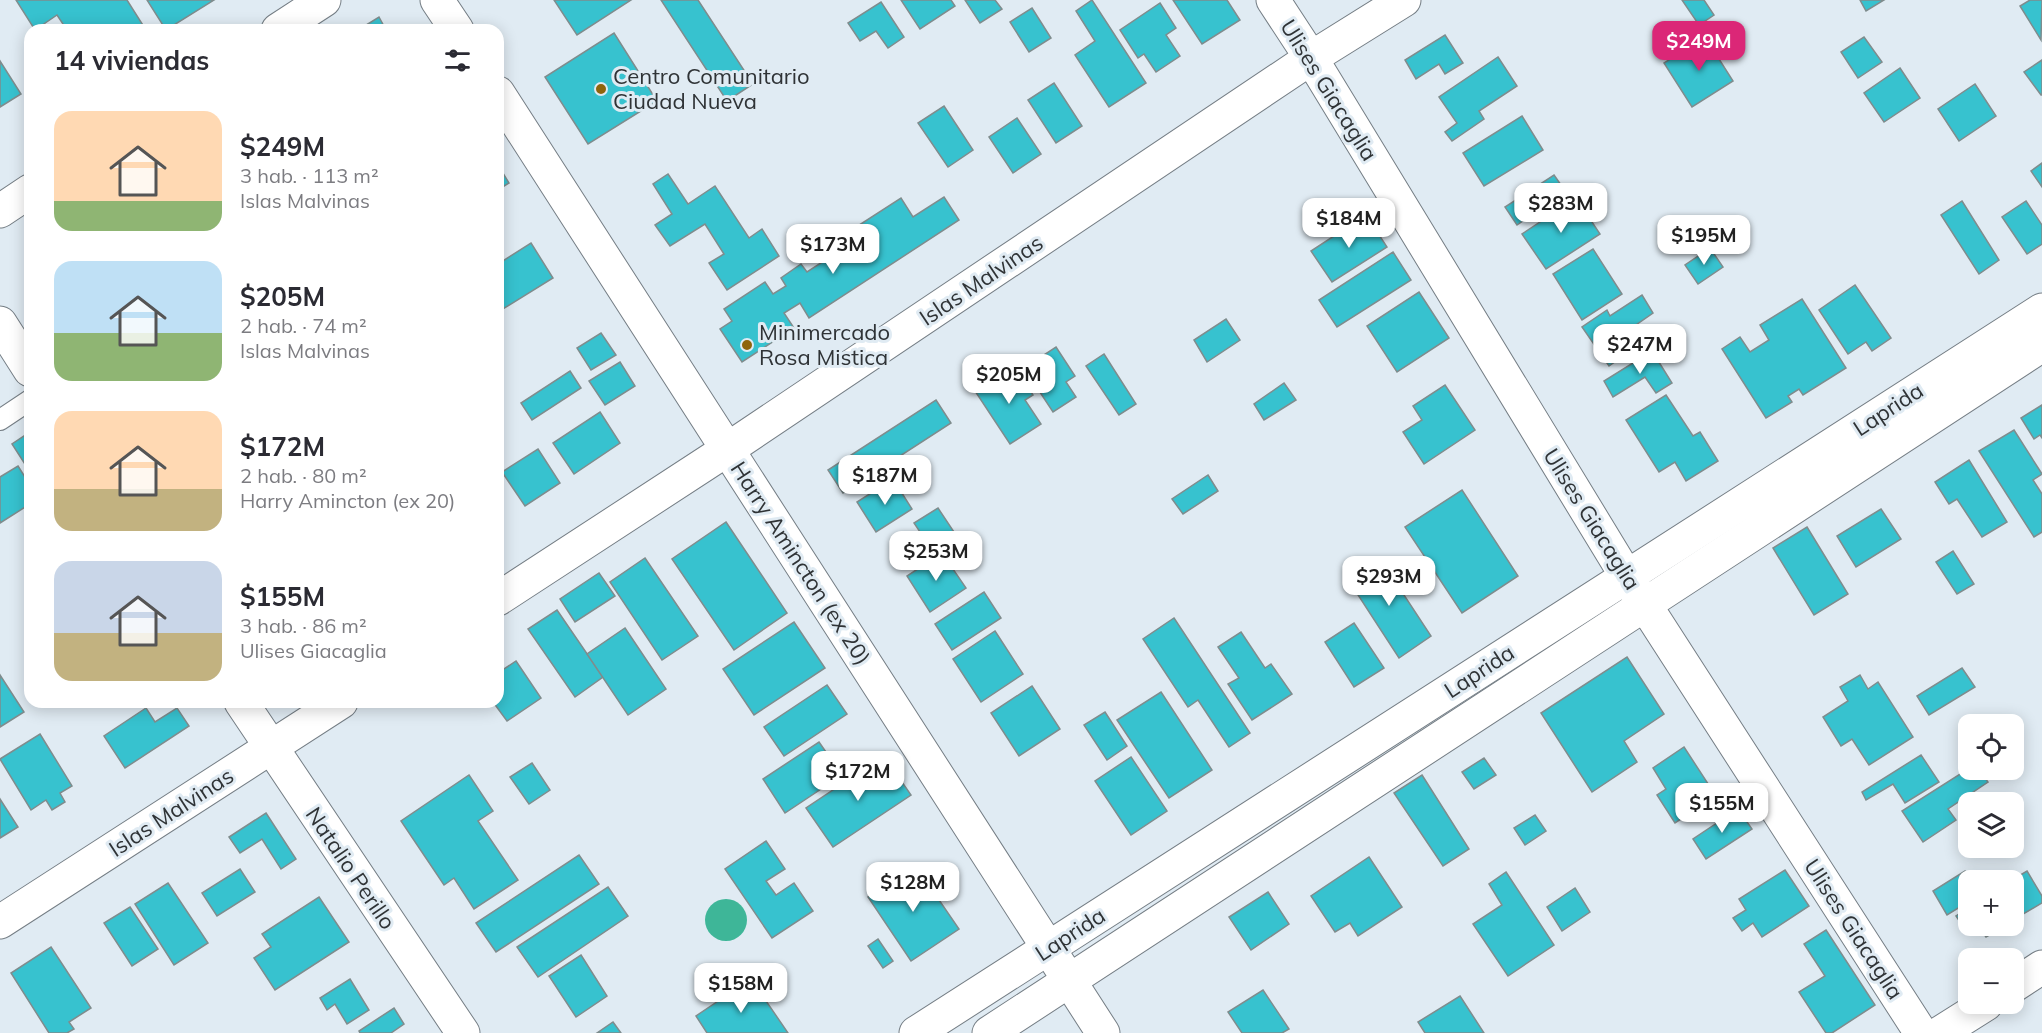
<!DOCTYPE html>
<html lang="es">
<meta charset="utf-8">
<style>
body{margin:0;font-family:Mulish,sans-serif;background:#f7f7f7;color:#2b2b33;height:100vh;display:flex;flex-direction:column;font-size:22px;white-space:nowrap}
*{box-sizing:border-box;margin:0}
p{font-size:20px;color:#7c7c81}
.icon{flex:none;width:33px;height:33px;fill:none;stroke:currentColor;stroke-width:2;stroke-linecap:round;stroke-linejoin:round}
.map{position:relative;flex:1;overflow:hidden}
.side{position:absolute;left:24px;top:24px;width:480px;height:684px;display:flex;flex-direction:column;background:#fff;border-radius:18px;box-shadow:0 3px 15px #0003}
.side>*{flex:none}
.fabs{position:absolute;left:1958px;top:714px;display:grid;gap:12px}
.fabs a{display:grid;place-items:center;width:66px;height:66px;border-radius:12px;background:#fff;box-shadow:0 3px 15px #0003;font-size:30px}
.price{position:absolute;translate:-50% -51px;padding:0 14px;border-radius:12px;background:#fff;color:#222;font-size:20px;line-height:39px;filter:drop-shadow(0 2px 3px #0008)}
.price::after{content:'';position:absolute;left:50%;top:36px;width:18px;height:14px;margin-left:-9px;background:inherit;clip-path:polygon(0 0,100% 0,50% 100%)}
.price.current{background:#db2777;color:#fff}
ul{padding:0;list-style:none}
li{display:flex;align-items:center;gap:18px;height:150px;padding:0 30px}
li span{display:grid;place-items:center;flex:none;width:168px;height:120px;border-radius:18px;color:#555}
li>.icon{margin-inline-start:auto}
span .icon{width:72px;height:72px;fill:#fffc;stroke-width:1}
li b{font-size:26px}
h2{display:flex;justify-content:space-between;align-items:center;height:72px;padding:0 30px;font-size:26px}
.map>svg:first-child{display:block}
</style>
<div class="map">
<svg width="2042" height="1033" viewBox="0 0 2042 1033">
<rect width="100%" height="100%" fill="#e0ebf3"/>
<!-- water -->
<circle fill="#3eb698" cx="726" cy="920" r="21"/>
<!-- building -->
<g fill="#37c2cf" stroke="#7f8c8d" stroke-width="1.5">
<polygon points="16,0 127,0 146,30 67,30 57,15 35,30"/>
<polygon points="147,0 214,0 166,30"/>
<polygon points="554,0 631,0 577,35"/>
<polygon points="661,0 698,0 753,84 727,101"/>
<polygon points="901,0 951,0 955,6 920,29"/>
<polygon points="965,0 995,0 1002,9 980,23"/>
<polygon points="1092,0 1146,83 1109,107 1075,55 1095,41 1076,11"/>
<polygon points="1173,0 1227,0 1240,20 1202,44"/>
<polygon points="1682,0 1704,0 1714,15 1699,25"/>
<polygon points="1860,0 1884,0 1866,11"/>
<polygon points="2030,0 2042,0 2041,40 2020,6"/>
<polygon points="881,2 904,37 888,48 876,31 860,41 848,23"/>
<polygon points="1160,3 1176,28 1166,35 1180,56 1156,72 1144,54 1138,58 1120,30"/>
<polygon points="1032,8 1051,38 1029,52 1010,22"/>
<polygon points="379,17 386,30 358,30"/>
<polygon points="614,33 657,101 588,144 545,77"/>
<polygon points="1445,35 1463,63 1445,74 1439,64 1416,79 1405,60"/>
<polygon points="1705,37 1733,81 1692,107 1664,63"/>
<polygon points="1864,37 1882,62 1858,78 1841,52"/>
<polygon points="1498,57 1517,86 1479,111 1484,119 1452,141 1445,132 1457,123 1439,97"/>
<polygon points="2042,60 2042,95 2041,95 2024,72"/>
<polygon points="0,61 21,94 0,107"/>
<polygon points="1900,68 1920,98 1884,122 1864,93"/>
<polygon points="1054,83 1082,126 1056,143 1028,100"/>
<polygon points="1975,84 1996,116 1959,141 1938,109"/>
<polygon points="944,106 973,150 948,167 918,123"/>
<polygon points="1522,116 1543,150 1484,186 1463,153"/>
<polygon points="1017,118 1041,154 1013,173 989,137"/>
<polygon points="2042,163 2042,187 2031,171"/>
<polygon points="498,165 509,183 498,190"/>
<polygon points="668,174 688,204 715,186 749,238 762,229 779,256 727,290 709,263 724,254 705,224 670,246 655,225 672,214 653,184"/>
<polygon points="1554,175 1566,192 1517,225 1505,207"/>
<polygon points="944,197 959,220 809,318 800,303 784,313 794,328 742,362 720,329 732,321 724,309 765,282 773,294 786,286 781,278 801,264 807,272 830,257 833,261 861,242 853,229 901,198 913,217"/>
<polygon points="1576,198 1600,234 1546,269 1522,234"/>
<polygon points="1962,201 1999,260 1979,274 1941,215"/>
<polygon points="2026,201 2042,225 2042,244 2027,254 2002,217"/>
<polygon points="1366,215 1387,247 1332,282 1311,251"/>
<polygon points="531,243 553,278 498,312 498,264"/>
<polygon points="1710,248 1723,267 1698,284 1685,265"/>
<polygon points="1593,249 1622,294 1582,320 1553,274"/>
<polygon points="1393,252 1411,280 1337,327 1319,300"/>
<polygon points="1855,285 1891,338 1872,351 1866,342 1848,354 1819,310"/>
<polygon points="1419,292 1449,338 1397,372 1367,326"/>
<polygon points="1642,295 1653,313 1623,334 1633,349 1609,366 1582,327 1607,310 1610,316"/>
<polygon points="1802,299 1846,368 1803,395 1799,389 1788,396 1792,402 1766,418 1722,349 1740,337 1750,352 1769,340 1760,325"/>
<polygon points="1226,319 1240,340 1207,362 1194,340"/>
<polygon points="601,333 616,355 591,370 577,348"/>
<polygon points="1056,347 1075,376 1066,382 1076,397 1053,412 1024,368"/>
<polygon points="1652,351 1672,383 1656,393 1645,377 1613,397 1604,381"/>
<polygon points="1104,354 1136,404 1119,415 1086,366"/>
<polygon points="620,362 635,386 605,405 589,381"/>
<polygon points="1014,366 1033,395 1025,400 1041,424 1010,444 975,391"/>
<polygon points="570,371 581,388 532,420 521,403"/>
<polygon points="1284,383 1296,400 1264,420 1254,404"/>
<polygon points="1445,385 1475,430 1424,464 1403,432 1422,420 1413,406"/>
<polygon points="1666,395 1693,436 1700,432 1718,461 1686,481 1675,462 1659,472 1626,420"/>
<polygon points="936,400 951,423 843,493 828,470"/>
<polygon points="2042,405 2042,438 2040,435 2034,439 2021,418"/>
<polygon points="600,412 620,443 574,474 553,443"/>
<polygon points="2014,430 2042,474 2033,480 2042,494 2042,532 2034,537 1979,451"/>
<polygon points="30,432 30,472 12,444"/>
<polygon points="538,449 560,483 525,506 502,472"/>
<polygon points="1969,460 2007,522 1982,537 1957,499 1949,504 1935,482"/>
<polygon points="18,466 30,485 30,504 0,523 0,477"/>
<polygon points="1208,475 1218,491 1183,514 1172,499"/>
<polygon points="893,479 912,509 876,532 857,502"/>
<polygon points="1462,490 1518,576 1462,613 1405,527"/>
<polygon points="938,508 956,535 932,550 914,523"/>
<polygon points="1881,509 1901,539 1856,567 1837,536"/>
<polygon points="726,522 787,613 734,650 672,559"/>
<polygon points="1807,527 1848,594 1814,615 1773,548"/>
<polygon points="1953,551 1974,584 1957,594 1936,562"/>
<polygon points="942,553 966,588 930,612 907,576"/>
<polygon points="1379,557 1431,636 1399,658 1347,578"/>
<polygon points="645,558 698,636 662,660 610,582"/>
<polygon points="599,573 615,596 575,622 560,599"/>
<polygon points="984,592 1001,618 952,650 935,624"/>
<polygon points="557,610 603,677 575,697 528,629"/>
<polygon points="1174,618 1250,733 1229,747 1198,700 1188,707 1143,639"/>
<polygon points="794,622 825,668 754,715 723,669"/>
<polygon points="1354,623 1384,668 1354,687 1325,642"/>
<polygon points="625,628 666,689 628,715 587,654"/>
<polygon points="995,631 1023,674 981,702 953,659"/>
<polygon points="1241,632 1265,668 1271,664 1292,694 1252,720 1228,684 1239,678 1218,647"/>
<polygon points="1627,657 1664,714 1624,741 1637,762 1592,792 1541,713"/>
<polygon points="516,661 541,698 507,721 493,702 498,702 498,673"/>
<polygon points="1962,668 1975,687 1929,715 1917,696"/>
<polygon points="0,675 24,712 0,727"/>
<polygon points="1860,675 1868,689 1878,682 1913,737 1869,765 1852,739 1841,746 1823,717 1848,701 1840,687"/>
<polygon points="827,685 847,714 784,756 764,727"/>
<polygon points="1032,686 1060,729 1019,756 991,713"/>
<polygon points="1161,692 1212,770 1169,798 1117,720"/>
<polygon points="146,708 155,722 177,708 189,726 125,768 104,736"/>
<polygon points="1105,712 1127,746 1107,760 1084,725"/>
<polygon points="40,734 72,786 60,793 65,802 52,810 46,800 31,810 0,759"/>
<polygon points="819,742 842,775 785,813 763,779"/>
<polygon points="1684,747 1716,796 1675,823 1657,795 1666,789 1653,768"/>
<polygon points="1921,755 1939,782 1905,803 1893,784 1866,800 1862,792"/>
<polygon points="884,756 911,795 833,847 806,808"/>
<polygon points="1131,757 1167,811 1131,835 1095,781"/>
<polygon points="1484,758 1496,775 1474,789 1462,772"/>
<polygon points="532,763 550,790 529,804 510,777"/>
<polygon points="1968,769 1979,770 1988,782 1948,809 1956,820 1923,842 1902,811"/>
<polygon points="469,775 493,811 478,821 518,880 474,909 454,878 444,885 401,821"/>
<polygon points="1422,775 1469,849 1443,866 1394,793"/>
<polygon points="0,799 18,827 0,838"/>
<polygon points="1738,809 1752,829 1706,859 1693,839"/>
<polygon points="266,813 296,859 281,869 262,839 240,853 229,837"/>
<polygon points="1535,815 1546,831 1525,845 1514,828"/>
<polygon points="766,841 785,869 766,881 776,895 794,883 813,911 772,938 725,869"/>
<polygon points="579,855 599,884 496,952 476,923"/>
<polygon points="1369,857 1402,907 1358,936 1350,923 1335,932 1311,896"/>
<polygon points="915,865 959,929 911,961 868,897"/>
<polygon points="240,869 255,892 217,916 202,893"/>
<polygon points="1785,870 1809,906 1762,937 1753,923 1742,931 1733,918 1746,910 1739,899"/>
<polygon points="1965,871 1972,880 1968,880 1968,902 1947,915 1933,891"/>
<polygon points="2027,871 2042,896 2042,903 2013,920 2012,880"/>
<polygon points="1506,872 1554,945 1508,976 1473,924 1502,905 1489,884"/>
<polygon points="168,883 208,943 174,965 135,904"/>
<polygon points="608,887 628,916 538,977 517,947"/>
<polygon points="1575,888 1590,912 1562,931 1547,907"/>
<polygon points="1268,892 1289,924 1251,950 1229,917"/>
<polygon points="319,897 349,942 275,990 254,958 271,947 262,934"/>
<polygon points="130,907 158,949 132,966 104,923"/>
<polygon points="1968,908 1968,926 2005,926 1986,937 1979,927 1968,934 1956,916"/>
<polygon points="1826,930 1875,1005 1832,1033 1826,1033 1799,992 1825,976 1804,944"/>
<polygon points="878,939 893,961 883,968 868,946"/>
<polygon points="51,947 91,1008 69,1022 74,1029 67,1033 49,1033 11,973"/>
<polygon points="581,955 607,996 576,1017 549,976"/>
<polygon points="350,979 369,1010 347,1024 335,1004 327,1010 320,998"/>
<polygon points="751,979 788,1033 707,1033 696,1016"/>
<polygon points="1263,990 1289,1029 1282,1033 1242,1033 1228,1012"/>
<polygon points="1460,996 1484,1033 1425,1033 1418,1022"/>
<polygon points="394,1008 404,1024 391,1033 360,1033 359,1031"/>
<polygon points="613,1022 621,1033 597,1033"/>
</g>
<g fill="none" stroke-linecap="round" stroke-linejoin="round">
<!-- lane casing -->
<g stroke="#757e85" stroke-width="22">
<polyline id="lane" points="0,420 30,400"/>
</g>
<!-- street casing -->
<g stroke="#757e85" stroke-width="35">
<g id="street">
<polyline points="437,0 457,30"/>
<polyline points="1273,0 1311,58 1627,577 1921,1033"/>
<polyline points="278,30 324,0"/>
<polyline points="498,93 1103,1033"/>
<polyline points="0,211 30,191"/>
<polyline points="0,323 30,370"/>
<polyline points="498,599 728,449 1311,58 1404,0"/>
<polyline points="241,702 463,1033"/>
<polyline points="0,922 341,702"/>
<polyline points="2013,986 2042,967"/>
<polyline points="1940,1033 1986,1004"/>
</g>
</g>
<!-- secondary casing -->
<g stroke="#757e85" stroke-width="35">
<g id="secondary">
<polyline points="916,1033 2042,310"/>
<polyline points="989,1033 2042,345"/>
</g>
</g>
<!-- lane -->
<use href="#lane" stroke="#fff" stroke-width="20"/>
<!-- street -->
<use href="#street" stroke="#fff" stroke-width="33"/>
<!-- secondary -->
<use href="#secondary" stroke="#fff" stroke-width="33"/>
</g>
<!-- markers -->
<g fill="#8f650c" stroke="#e0ebf3" stroke-width="2">
<circle cx="601" cy="89" r="6"/>
<circle cx="747" cy="345" r="6"/>
</g>
<g text-anchor="middle" stroke-width="6" stroke-linejoin="round" paint-order="stroke">
<!-- poi labels -->
<g font-size="22" fill="#2f3336" stroke="#e0ebf3" text-anchor="start">
<text x="613" y="84">Centro Comunitario<tspan x="613" dy="25">Ciudad Nueva</tspan></text>
<text x="759" y="340">Minimercado<tspan x="759" dy="25">Rosa Mistica</tspan></text>
</g>
<!-- street labels -->
<g font-size="22" fill="#2f3336" stroke="#e0ebf3">
<text transform="translate(1329 90) rotate(58)" y="8">Ulises Giacaglia</text>
<text transform="translate(981 280) rotate(-34)" y="8">Islas Malvinas</text>
<text transform="translate(1888 409) rotate(-33)" y="8">Laprida</text>
<text transform="translate(1592 519) rotate(58)" y="8">Ulises Giacaglia</text>
<text transform="translate(801 563) rotate(57)" y="8">Harry Amincton (ex 20)</text>
<text transform="translate(1479 671) rotate(-33)" y="8">Laprida</text>
<text transform="translate(171 812) rotate(-33)" y="8">Islas Malvinas</text>
<text transform="translate(351 868) rotate(56)" y="8">Natalio Perillo</text>
<text transform="translate(1854 929) rotate(57)" y="8">Ulises Giacaglia</text>
<text transform="translate(1070 934) rotate(-33)" y="8">Laprida</text>
</g>
</g>
</svg>
<div class="fabs">
<a><svg class="icon" aria-label="locate" viewBox="0 0 24 24"><circle cx="12" cy="12" r="6"/><path d="M12 2v4M12 18v4M2 12h4M18 12h4"/></svg></a>
<a><svg class="icon" aria-label="layers" viewBox="0 0 24 24"><path d="M12 4l9 5-9 5-9-5zM3 14l9 5 9-5"/></svg></a>
<a>+</a>
<a>−</a>
</div>
<b class="price current" style="left:1699px;top:72px">$249M</b>
<b class="price" style="left:1561px;top:234px">$283M</b>
<b class="price" style="left:1349px;top:249px">$184M</b>
<b class="price" style="left:1704px;top:266px">$195M</b>
<b class="price" style="left:833px;top:275px">$173M</b>
<b class="price" style="left:1640px;top:375px">$247M</b>
<b class="price" style="left:1009px;top:405px">$205M</b>
<b class="price" style="left:885px;top:506px">$187M</b>
<b class="price" style="left:936px;top:582px">$253M</b>
<b class="price" style="left:1389px;top:607px">$293M</b>
<b class="price" style="left:858px;top:802px">$172M</b>
<b class="price" style="left:1722px;top:834px">$155M</b>
<b class="price" style="left:913px;top:913px">$128M</b>
<b class="price" style="left:741px;top:1014px">$158M</b>
<section class="side">
<h2>14 viviendas<svg class="icon" aria-label="filters" viewBox="0 0 24 24"><path d="M4 7h16M4 17h16"/><circle cx="9" cy="7" r="2"/><circle cx="15" cy="17" r="2"/></svg></h2>
<ul>
<li><span style="background:linear-gradient(#ffd9b3 75%,#8fb573 0)"><svg class="icon" aria-label="home" viewBox="0 0 24 24"><path d="M3 11l9-7 9 7M6 9v11h12V9"/></svg></span><div><b>$249M</b><p>3 hab. · 113 m²</p><p>Islas Malvinas</p></div></li>
<li><span style="background:linear-gradient(#bfe0f5 60%,#8fb573 0)"><svg class="icon" aria-label="home" viewBox="0 0 24 24"><path d="M3 11l9-7 9 7M6 9v11h12V9"/></svg></span><div><b>$205M</b><p>2 hab. · 74 m²</p><p>Islas Malvinas</p></div></li>
<li><span style="background:linear-gradient(#ffd9b3 65%,#c2b280 0)"><svg class="icon" aria-label="home" viewBox="0 0 24 24"><path d="M3 11l9-7 9 7M6 9v11h12V9"/></svg></span><div><b>$172M</b><p>2 hab. · 80 m²</p><p>Harry Amincton (ex 20)</p></div></li>
<li><span style="background:linear-gradient(#c9d6e8 60%,#c2b280 0)"><svg class="icon" aria-label="home" viewBox="0 0 24 24"><path d="M3 11l9-7 9 7M6 9v11h12V9"/></svg></span><div><b>$155M</b><p>3 hab. · 86 m²</p><p>Ulises Giacaglia</p></div></li>
</ul>
</section>
</div>
